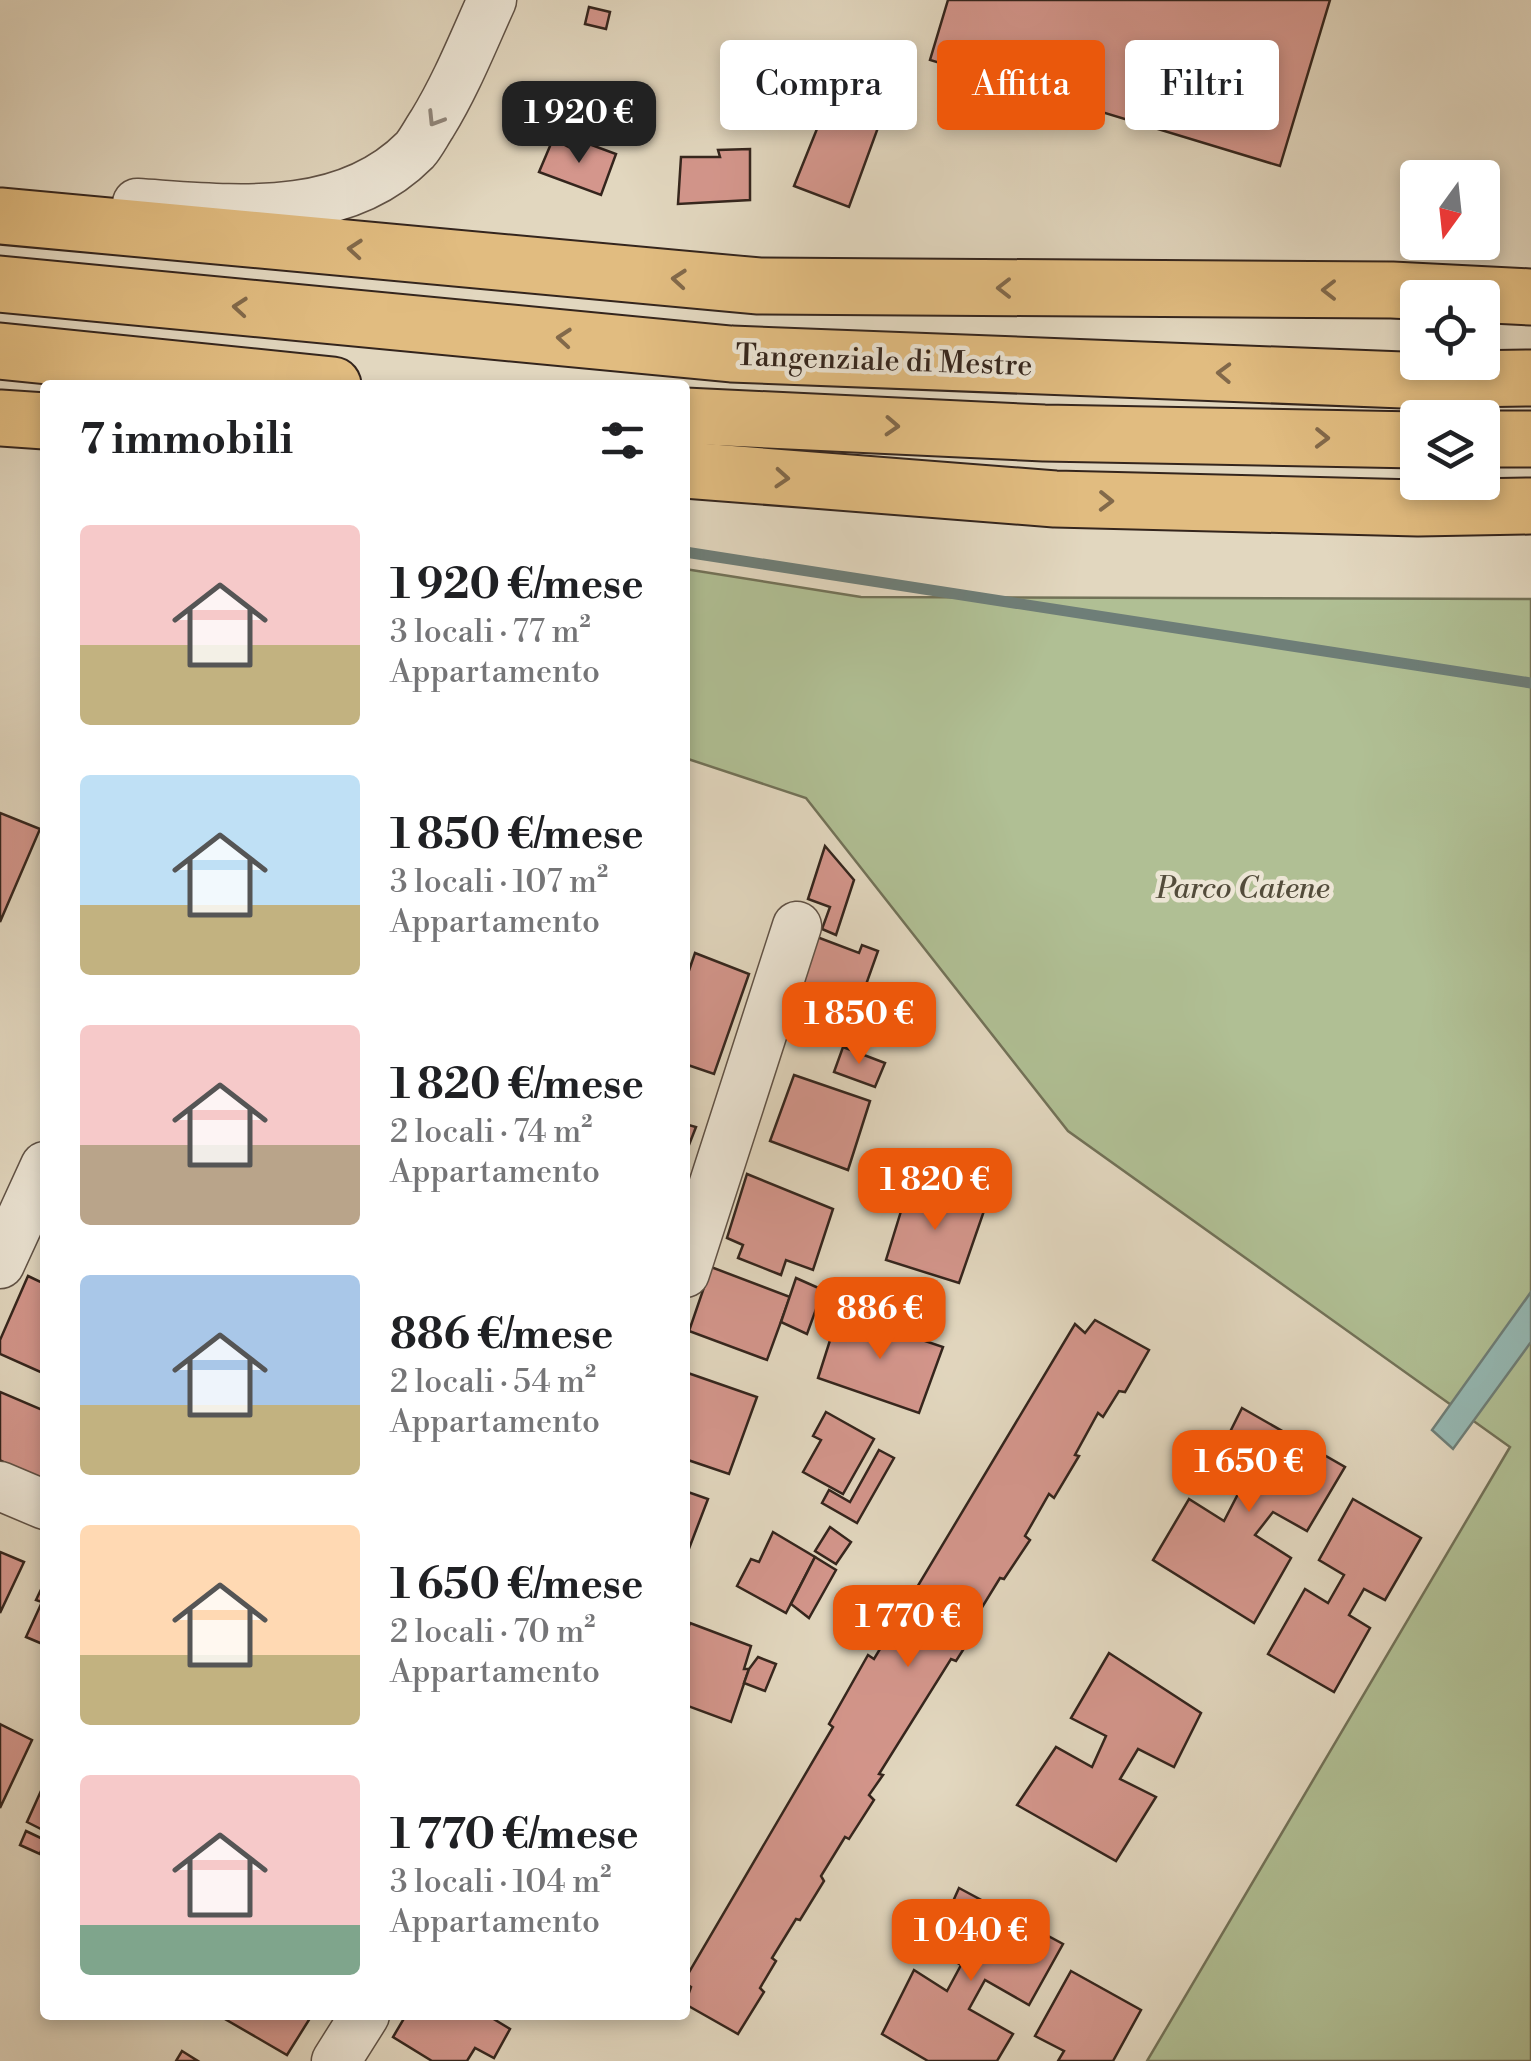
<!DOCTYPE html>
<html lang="it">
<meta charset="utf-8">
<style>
body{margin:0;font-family:"Libre Bodoni",serif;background:#f2f2f2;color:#202124;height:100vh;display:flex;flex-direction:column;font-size:38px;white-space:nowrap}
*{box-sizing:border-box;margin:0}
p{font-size:32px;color:#757577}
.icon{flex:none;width:55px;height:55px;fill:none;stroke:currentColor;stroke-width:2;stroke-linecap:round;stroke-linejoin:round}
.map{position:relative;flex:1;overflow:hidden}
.panel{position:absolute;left:40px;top:380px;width:650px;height:1640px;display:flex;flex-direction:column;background:#fff;border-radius:10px;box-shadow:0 5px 15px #0003}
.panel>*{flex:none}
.banner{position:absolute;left:720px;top:40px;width:660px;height:90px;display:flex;gap:20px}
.needle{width:65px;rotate:195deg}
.fabs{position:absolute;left:1400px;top:160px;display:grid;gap:20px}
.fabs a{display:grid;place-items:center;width:100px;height:100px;border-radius:10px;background:#fff;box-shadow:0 5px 15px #0003;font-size:50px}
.price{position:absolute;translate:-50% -85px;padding:0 22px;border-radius:20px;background:#ea580c;color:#fff;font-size:32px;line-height:65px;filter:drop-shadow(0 2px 5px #0008)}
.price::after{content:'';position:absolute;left:50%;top:60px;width:30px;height:22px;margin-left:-15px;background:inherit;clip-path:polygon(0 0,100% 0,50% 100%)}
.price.active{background:#222;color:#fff}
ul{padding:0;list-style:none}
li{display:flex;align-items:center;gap:30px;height:250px;padding:0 40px}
li span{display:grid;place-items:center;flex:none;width:280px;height:200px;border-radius:10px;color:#555}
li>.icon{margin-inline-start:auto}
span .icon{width:120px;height:120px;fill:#fffc;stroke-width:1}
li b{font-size:42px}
h2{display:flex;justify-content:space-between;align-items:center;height:120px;padding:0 40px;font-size:42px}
.chip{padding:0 35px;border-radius:10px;background:#fff;box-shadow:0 5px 15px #0003;font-size:35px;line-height:90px}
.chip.active{background:#ea580c;color:#fff}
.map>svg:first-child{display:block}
</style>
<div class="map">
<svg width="1531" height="2061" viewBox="0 0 1531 2061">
<rect width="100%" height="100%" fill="#e2d7bf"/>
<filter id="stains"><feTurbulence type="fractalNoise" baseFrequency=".002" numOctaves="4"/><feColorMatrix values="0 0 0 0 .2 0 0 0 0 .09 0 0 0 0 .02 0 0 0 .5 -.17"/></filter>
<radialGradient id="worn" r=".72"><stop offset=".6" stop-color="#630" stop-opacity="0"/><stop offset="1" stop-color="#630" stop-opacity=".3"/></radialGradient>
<!-- green -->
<polygon fill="#b0bf94" stroke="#727258" stroke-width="2.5" points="685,569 861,597 1531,599 1531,2061 1147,2061 1510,1447 1068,1131 806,798 685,758"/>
<!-- water -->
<polygon fill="#95b9b4" stroke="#6e7e78" stroke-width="2.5" points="1531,1292 1531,1342 1453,1449 1432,1430"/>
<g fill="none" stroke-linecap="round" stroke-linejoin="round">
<!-- stream -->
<polyline stroke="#6e7e78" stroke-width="11" points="685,552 1531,683"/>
</g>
<!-- building -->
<g fill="#d4968c" stroke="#34251d" stroke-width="2.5">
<polygon points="948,0 1330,0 1280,166 930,60"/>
<polygon points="589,7 610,12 606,29 585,24"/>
<polygon points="835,84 887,103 849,207 794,186"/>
<polygon points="553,139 582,154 589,144 616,154 601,195 539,172"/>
<polygon points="750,149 750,200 678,204 681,157 720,157 718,150"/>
<polygon points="0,813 40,829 0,922"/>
<polygon points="825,846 854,880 836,935 822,929 830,907 808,899"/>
<polygon points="809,934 859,953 862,945 878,951 853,1021 842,1017 839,1023 783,1002"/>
<polygon points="695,953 749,974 714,1074 685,1064 685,982"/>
<polygon points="783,1002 811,1012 803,1032 776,1022"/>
<polygon points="843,1047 885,1063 875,1087 834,1072"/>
<polygon points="794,1075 870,1101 848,1170 770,1141"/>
<polygon points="685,1124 696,1127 685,1155"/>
<polygon points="747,1174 833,1209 813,1270 786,1260 781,1275 738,1258 743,1245 727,1238"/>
<polygon points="910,1182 985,1208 959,1283 886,1260"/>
<polygon points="711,1267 790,1297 767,1360 689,1331"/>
<polygon points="28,1276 45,1284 45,1374 0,1354 0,1340"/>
<polygon points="796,1278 823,1290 807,1334 781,1322"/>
<polygon points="839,1312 943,1347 919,1413 818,1378"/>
<polygon points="1095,1320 1149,1350 1125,1392 1119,1391 1103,1417 1098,1413 1075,1455 1079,1456 1054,1498 1049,1494 1025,1536 1030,1540 1004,1579 1000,1578 976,1617 981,1622 956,1661 951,1659 879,1774 883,1775 869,1795 874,1800 849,1839 845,1837 821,1876 824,1881 800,1920 796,1919 772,1958 776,1961 760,1988 764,1992 738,2034 685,2004 691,1987 685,1983 685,1979 833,1727 829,1724 868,1655 874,1659 1075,1324 1085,1333"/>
<polygon points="685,1372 757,1397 729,1474 685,1459"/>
<polygon points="0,1392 45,1411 45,1473 37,1490 13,1467 0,1460"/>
<polygon points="1242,1408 1345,1467 1307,1531 1273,1512 1255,1535 1291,1558 1254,1623 1153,1560 1189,1499 1224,1521 1240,1490 1209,1474"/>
<polygon points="826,1412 874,1439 843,1494 803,1472 821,1440 813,1436"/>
<polygon points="879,1450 894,1458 857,1523 822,1503 829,1490 850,1502"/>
<polygon points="685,1491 708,1499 685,1559"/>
<polygon points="1353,1499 1421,1538 1385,1600 1364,1589 1349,1615 1370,1628 1334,1692 1268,1654 1305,1589 1328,1603 1344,1575 1319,1560"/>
<polygon points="830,1527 851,1542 836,1564 815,1551"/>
<polygon points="773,1532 815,1557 786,1613 737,1586 751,1559 759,1562"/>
<polygon points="0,1552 24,1562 0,1613"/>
<polygon points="815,1557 836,1570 809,1618 791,1604"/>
<polygon points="45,1581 45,1645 26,1637 42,1602 36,1600"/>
<polygon points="690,1623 751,1646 744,1669 749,1669 731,1722 685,1705 685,1637"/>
<polygon points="1109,1653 1201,1713 1174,1767 1138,1749 1120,1779 1156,1797 1116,1861 1017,1805 1056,1747 1092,1767 1106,1736 1071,1718"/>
<polygon points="758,1657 776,1664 765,1691 744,1683 749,1669"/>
<polygon points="0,1724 32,1740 0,1808"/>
<polygon points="45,1782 45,1831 27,1822"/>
<polygon points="26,1831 45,1840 40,1854 20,1845"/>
<polygon points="959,1888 1063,1944 1029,2005 985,1980 969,2009 1013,2034 997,2061 928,2061 882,2034 914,1970 947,1991 961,1965 932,1948"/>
<polygon points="1071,1971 1141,2010 1113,2061 1058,2061 1064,2051 1035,2036"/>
<polygon points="218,2015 312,2015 287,2055"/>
<polygon points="406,2015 487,2015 510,2029 494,2058 475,2048 467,2061 432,2061 393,2037"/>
<polygon points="182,2051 198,2061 176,2061"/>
</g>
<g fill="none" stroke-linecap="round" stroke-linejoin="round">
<!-- minor casing -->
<g stroke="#605246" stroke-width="51">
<g id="minor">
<path d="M137 203C231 209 342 224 415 150 421 143 426 133 432 124 456 85 473 42 492 0"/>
<polyline points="0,1264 45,1166"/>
<polyline points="685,1273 797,926"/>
<polyline points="0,1486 45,1505"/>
<polyline points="336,2061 365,2015"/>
</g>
</g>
<!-- motorway casing -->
<g stroke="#34251d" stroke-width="59">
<g id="motorway">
<polyline points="0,216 759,286 1392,290 1531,297"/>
<polyline points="0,284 731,354 1403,380 1531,378"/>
<polyline points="0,351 333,385"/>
<polyline points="685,416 1044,433 1418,440"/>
<polyline points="0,418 45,421"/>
<polyline points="1482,439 1531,439"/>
<polyline points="685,470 1055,499 1418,508 1531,506"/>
</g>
</g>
<!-- minor -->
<use href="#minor" stroke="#ece5d5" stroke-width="48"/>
<!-- motorway -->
<use href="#motorway" stroke="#e1bc80" stroke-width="55"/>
</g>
<!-- one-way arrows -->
<defs><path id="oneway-chevron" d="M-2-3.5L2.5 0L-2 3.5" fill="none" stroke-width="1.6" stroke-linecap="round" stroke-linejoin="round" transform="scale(2.5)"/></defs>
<use stroke="#908579" href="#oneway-chevron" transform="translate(435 119) rotate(122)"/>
<g stroke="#82694a">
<use href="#oneway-chevron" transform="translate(355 249) rotate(-175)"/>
<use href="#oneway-chevron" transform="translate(679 279) rotate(-175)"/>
<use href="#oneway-chevron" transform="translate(1004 288) rotate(-180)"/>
<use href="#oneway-chevron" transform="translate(1329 290) rotate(-180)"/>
<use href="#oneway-chevron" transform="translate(240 307) rotate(-175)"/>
<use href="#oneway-chevron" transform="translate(564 338) rotate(-175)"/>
<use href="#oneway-chevron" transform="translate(1224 373) rotate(-178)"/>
<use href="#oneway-chevron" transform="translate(892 426) rotate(3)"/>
<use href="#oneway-chevron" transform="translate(1322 438) rotate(1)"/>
<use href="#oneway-chevron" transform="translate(782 478) rotate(4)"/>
<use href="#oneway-chevron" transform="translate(1106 501) rotate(1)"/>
</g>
<g text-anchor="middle" stroke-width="9" stroke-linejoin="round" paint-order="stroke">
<!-- street labels -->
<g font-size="30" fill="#34251d" stroke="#ece5d5">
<text transform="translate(884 360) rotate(2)" y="10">Tangenziale di Mestre</text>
</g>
<!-- park labels -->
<g font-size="30" font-style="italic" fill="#534c3b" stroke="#ece5d5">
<text x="1243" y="898">Parco Catene</text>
</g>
</g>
<rect width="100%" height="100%" filter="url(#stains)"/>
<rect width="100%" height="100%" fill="url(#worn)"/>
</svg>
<div class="fabs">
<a><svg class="needle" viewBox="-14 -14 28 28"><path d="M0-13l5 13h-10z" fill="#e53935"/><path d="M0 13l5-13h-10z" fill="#757577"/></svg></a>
<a><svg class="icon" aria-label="locate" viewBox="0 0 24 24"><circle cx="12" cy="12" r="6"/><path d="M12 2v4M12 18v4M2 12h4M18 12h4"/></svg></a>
<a><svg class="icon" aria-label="layers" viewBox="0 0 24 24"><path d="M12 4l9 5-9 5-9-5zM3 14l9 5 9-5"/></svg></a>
</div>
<b class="price active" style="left:579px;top:166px">1 920 €</b>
<b class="price" style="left:859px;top:1067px">1 850 €</b>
<b class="price" style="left:935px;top:1233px">1 820 €</b>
<b class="price" style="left:880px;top:1362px">886 €</b>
<b class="price" style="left:1249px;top:1515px">1 650 €</b>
<b class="price" style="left:908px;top:1670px">1 770 €</b>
<b class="price" style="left:971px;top:1984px">1 040 €</b>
<div class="banner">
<a class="chip">Compra</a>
<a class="chip active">Affitta</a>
<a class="chip">Filtri</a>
</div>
<section class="panel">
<h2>7 immobili<svg class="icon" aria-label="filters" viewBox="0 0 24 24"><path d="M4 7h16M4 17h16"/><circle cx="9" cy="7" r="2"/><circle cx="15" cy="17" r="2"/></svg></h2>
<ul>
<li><span style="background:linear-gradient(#f6c9c9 60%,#c2b280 0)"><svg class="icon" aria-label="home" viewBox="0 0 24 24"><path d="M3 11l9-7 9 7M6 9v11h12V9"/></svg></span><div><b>1 920 €/mese</b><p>3 locali · 77 m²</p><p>Appartamento</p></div></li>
<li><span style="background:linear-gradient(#bfe0f5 65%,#c2b280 0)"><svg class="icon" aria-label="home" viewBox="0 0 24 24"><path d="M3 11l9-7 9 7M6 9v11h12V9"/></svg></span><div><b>1 850 €/mese</b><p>3 locali · 107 m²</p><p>Appartamento</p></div></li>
<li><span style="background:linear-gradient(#f6c9c9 60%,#b9a48a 0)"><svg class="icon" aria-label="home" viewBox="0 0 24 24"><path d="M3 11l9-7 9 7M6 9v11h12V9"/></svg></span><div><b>1 820 €/mese</b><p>2 locali · 74 m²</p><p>Appartamento</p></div></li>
<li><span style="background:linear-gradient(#a9c7e8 65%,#c2b280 0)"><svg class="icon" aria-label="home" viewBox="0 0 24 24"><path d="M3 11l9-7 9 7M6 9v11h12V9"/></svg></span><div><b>886 €/mese</b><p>2 locali · 54 m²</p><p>Appartamento</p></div></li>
<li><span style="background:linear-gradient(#ffd9b3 65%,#c2b280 0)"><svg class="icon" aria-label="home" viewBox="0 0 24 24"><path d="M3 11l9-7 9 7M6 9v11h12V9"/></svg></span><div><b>1 650 €/mese</b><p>2 locali · 70 m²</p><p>Appartamento</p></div></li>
<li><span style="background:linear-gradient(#f6c9c9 75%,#7fa58c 0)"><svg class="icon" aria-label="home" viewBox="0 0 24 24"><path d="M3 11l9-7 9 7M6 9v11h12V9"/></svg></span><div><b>1 770 €/mese</b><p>3 locali · 104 m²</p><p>Appartamento</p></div></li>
</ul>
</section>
</div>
